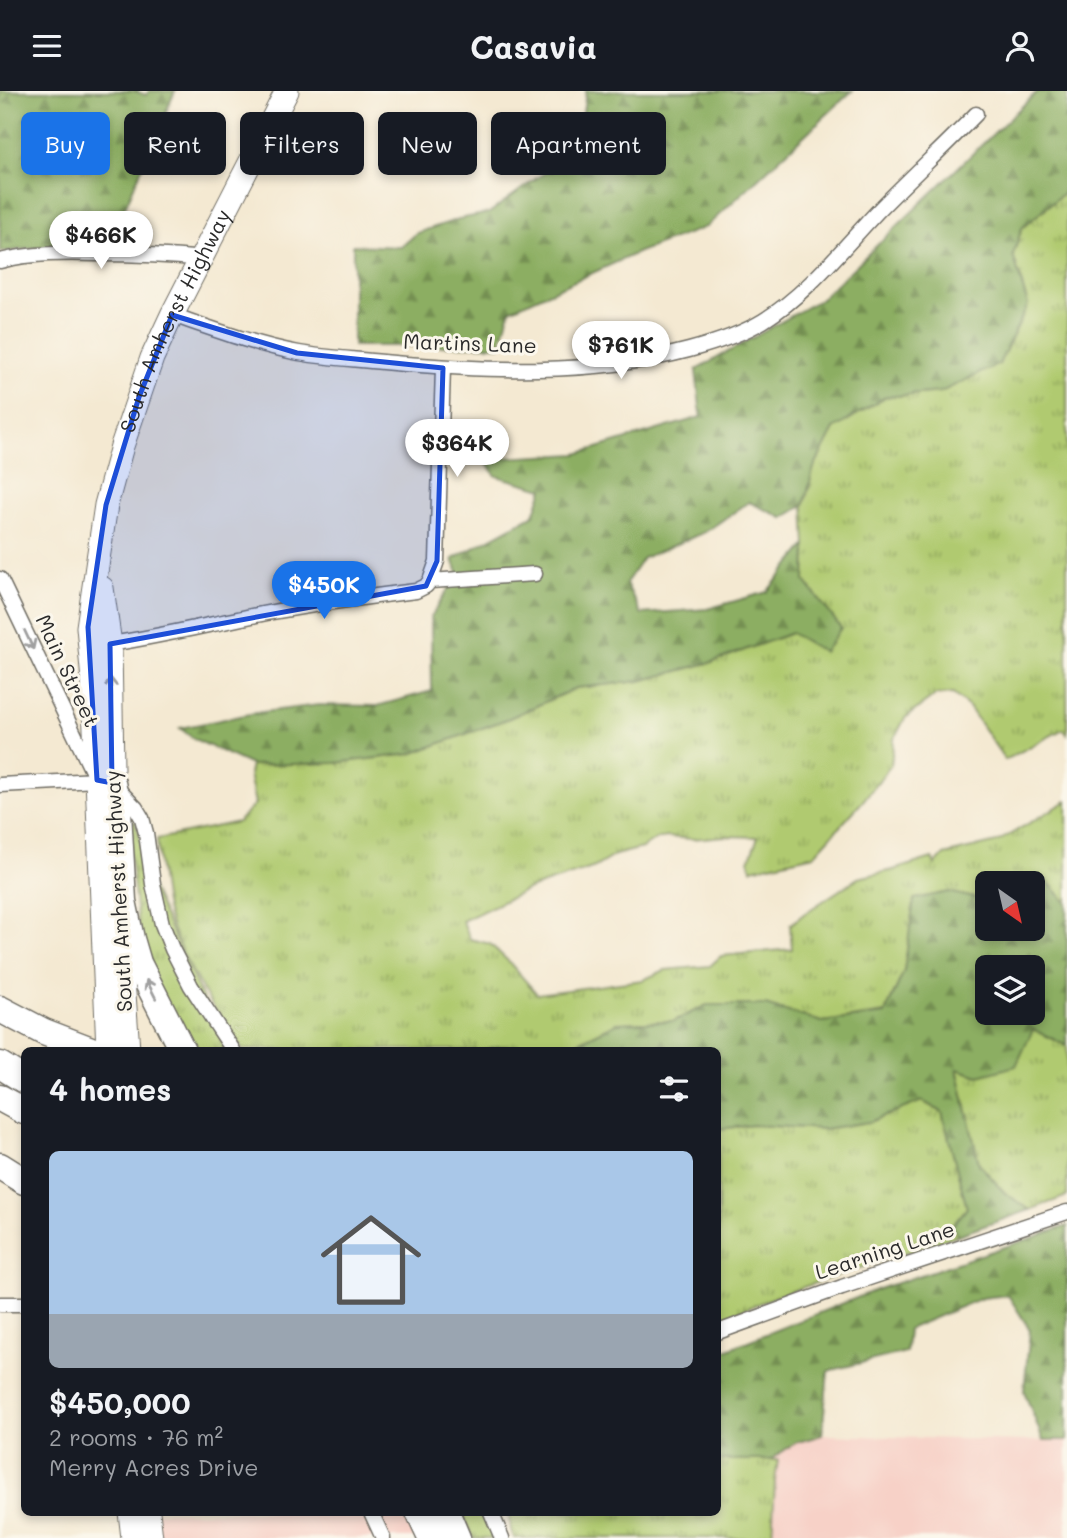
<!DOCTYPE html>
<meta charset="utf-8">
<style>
body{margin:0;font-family:Mali,sans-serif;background:#20242c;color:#f1f3f6;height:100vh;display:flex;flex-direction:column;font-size:26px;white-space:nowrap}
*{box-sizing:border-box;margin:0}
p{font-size:23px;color:#9ea1a6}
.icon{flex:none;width:38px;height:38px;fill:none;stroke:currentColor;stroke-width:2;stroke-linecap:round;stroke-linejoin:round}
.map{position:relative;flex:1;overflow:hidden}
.details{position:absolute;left:21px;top:956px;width:700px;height:469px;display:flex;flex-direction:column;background:#171b24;border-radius:10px;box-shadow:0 4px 10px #0003}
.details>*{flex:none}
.guide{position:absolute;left:21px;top:21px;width:700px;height:63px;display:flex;gap:14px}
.needle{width:46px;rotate:146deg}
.controls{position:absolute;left:975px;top:780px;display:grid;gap:14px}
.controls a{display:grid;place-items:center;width:70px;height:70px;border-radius:10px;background:#171b24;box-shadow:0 4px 10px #0003;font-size:35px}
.price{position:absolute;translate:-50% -60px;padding:0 16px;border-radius:24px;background:#fff;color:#222;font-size:23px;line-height:46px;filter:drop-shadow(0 2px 4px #0008)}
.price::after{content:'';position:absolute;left:50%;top:42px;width:21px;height:16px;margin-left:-10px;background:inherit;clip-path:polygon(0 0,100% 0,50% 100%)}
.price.current{background:#1a73e8;color:#fff}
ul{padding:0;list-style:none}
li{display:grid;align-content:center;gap:14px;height:371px;padding:0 28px}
li span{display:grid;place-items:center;height:217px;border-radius:10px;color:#555}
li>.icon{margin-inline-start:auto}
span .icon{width:126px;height:126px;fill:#fffc;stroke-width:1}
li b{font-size:30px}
h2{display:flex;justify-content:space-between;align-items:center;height:84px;padding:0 28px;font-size:30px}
.chip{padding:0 24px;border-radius:10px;background:#171b24;box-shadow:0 4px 10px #0003;font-size:24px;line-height:63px}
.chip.current{background:#1a73e8;color:#fff}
header{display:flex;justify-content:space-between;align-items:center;height:91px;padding:0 28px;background:#171b24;font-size:32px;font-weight:800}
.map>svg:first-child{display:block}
</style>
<header><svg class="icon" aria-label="menu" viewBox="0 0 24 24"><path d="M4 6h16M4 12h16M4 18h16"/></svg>Casavia<svg class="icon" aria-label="person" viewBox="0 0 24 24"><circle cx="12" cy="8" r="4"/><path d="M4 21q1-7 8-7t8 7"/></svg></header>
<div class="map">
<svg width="1067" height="1447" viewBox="0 0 1067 1447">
<defs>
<pattern id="grass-tufts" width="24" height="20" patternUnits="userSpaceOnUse" patternTransform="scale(1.75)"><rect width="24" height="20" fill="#b0ca70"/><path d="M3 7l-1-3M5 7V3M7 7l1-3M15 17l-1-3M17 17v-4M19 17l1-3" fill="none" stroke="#8fa45c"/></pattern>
<pattern id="forest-firs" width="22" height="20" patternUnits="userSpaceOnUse" patternTransform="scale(1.75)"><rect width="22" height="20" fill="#8cae62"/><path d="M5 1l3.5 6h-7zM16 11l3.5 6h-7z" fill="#738e51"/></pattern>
</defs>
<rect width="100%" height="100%" fill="#fbf7ec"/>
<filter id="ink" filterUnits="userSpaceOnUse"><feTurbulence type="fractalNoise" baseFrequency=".0143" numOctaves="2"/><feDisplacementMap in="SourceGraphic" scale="14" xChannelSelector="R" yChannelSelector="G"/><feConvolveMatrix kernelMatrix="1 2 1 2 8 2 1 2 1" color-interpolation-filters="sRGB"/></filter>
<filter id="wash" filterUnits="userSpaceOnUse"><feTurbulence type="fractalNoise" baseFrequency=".00686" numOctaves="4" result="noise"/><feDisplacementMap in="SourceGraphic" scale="28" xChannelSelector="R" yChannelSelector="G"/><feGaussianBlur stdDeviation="1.57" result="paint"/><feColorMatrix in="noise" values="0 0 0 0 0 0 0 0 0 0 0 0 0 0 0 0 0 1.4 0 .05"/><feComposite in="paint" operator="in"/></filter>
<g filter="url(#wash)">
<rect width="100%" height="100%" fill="#f4e9d2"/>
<!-- built -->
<g fill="#f7d1c7">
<polygon points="822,1344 1024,1350 1067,1349 1067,1447 758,1447 770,1369 795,1352"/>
<polygon points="157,1421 404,1421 415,1447 158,1447"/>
</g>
<!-- grass -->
<g fill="url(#grass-tufts)" stroke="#6e7a4e" stroke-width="2">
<path d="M1067 99V643L1063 638 1005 669 969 616 953 603 936 604 905 627 894 648 891 674 862 711 814 764 752 778 749 770 758 746 725 745 692 748 667 746 656 748 642 757 615 764 595 776 529 798 462 830 470 848 490 853 508 870 537 903 643 889 665 879 710 875 721 865 792 858 790 834 805 822 858 787 893 779 932 767 935 774 944 764 997 751 1067 710V812L1043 786 1010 789 1009 793H987V810L949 801 915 808 904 880 885 922 822 931 765 914H707L674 930 617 932 567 957 500 955 482 959H243C215 921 174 859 165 812 161 791 159 770 157 748L238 731 255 713 249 683 251 674 335 672 411 663 507 628 576 597 640 590 712 571 791 542 841 537 805 490 806 454 804 414 814 376 834 338 885 306 941 301 1028 214 1013 164 1022 137Z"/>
<polygon points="129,728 135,731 140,743 146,786 227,959 187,959 141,861 126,729"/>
<polygon points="1033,938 1067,955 1067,1105 1030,1119 1005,1102 979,1073 957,977 979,985"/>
<polygon points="922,1010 942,1021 967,1117 952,1135 958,1144 777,1205 718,1229 718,1038 754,1034 824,1038 869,1031"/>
<polygon points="718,1369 778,1369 775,1390 772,1447 514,1447 511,1439 508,1421 718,1421"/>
<polygon points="462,1421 484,1421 495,1447 473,1447"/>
</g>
<!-- forest -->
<g fill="url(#forest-firs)" stroke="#5c6c46" stroke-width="2" fill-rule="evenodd">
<polygon points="0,0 135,0 146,4 149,0 175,0 111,149 0,161"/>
<polygon points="586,0 852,0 706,136 639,161 510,219 500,255 353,255 353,154 401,156 417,142 459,128 489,122 538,86 572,65 582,29"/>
<polygon points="1038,0 1067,0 1067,99 1022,137 1013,164 1028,214 999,273 941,301 885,306 834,338 814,376 804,414 783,427 749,411 705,441 643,467 626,492 641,523 707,518 767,501 806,454 805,490 841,537 824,561 791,542 712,571 640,590 576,597 507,628 411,663 335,672 251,674 194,648 180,637 255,622 319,614 377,615 432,600 431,526 458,482 453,468 534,424 543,398 496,385 483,368 577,363 701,326 696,279 821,208"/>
<path d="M1043 786 1067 812V955L1033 938 1016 975 979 985 957 978 979 1073 1005 1102 1030 1119 958 1144 952 1135 967 1117 942 1021 922 1010 869 1031 824 1038 754 1034 718 1038V959H482L500 955 567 957 617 932 674 930 707 914H765L822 931 885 923 904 880 914 808 949 801 987 810V838H1032V793H1009L1010 789ZM987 877H1032V922H987Z"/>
<polygon points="1067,1135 1067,1349 1043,1349 1024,1300 1030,1239 1008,1204 982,1207 908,1238 906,1261 828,1280 822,1344 795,1352 770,1369 718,1369 718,1262 879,1198"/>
</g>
</g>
<g filter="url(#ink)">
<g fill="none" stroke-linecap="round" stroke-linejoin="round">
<!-- street casing -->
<g stroke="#716e65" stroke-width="17">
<g id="street">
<path d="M0 170C31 162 65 162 97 163 132 163 166 164 201 168"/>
<path d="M172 224C213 238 256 254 299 262 327 267 355 268 383 271 483 280 592 285 689 259 715 252 740 244 763 230 808 202 842 158 878 120 910 87 944 56 976 23"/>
<polyline points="0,488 93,682"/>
<polyline points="430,490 437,470 443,277"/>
<path d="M110 553C163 545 215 532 267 522 316 513 366 506 416 500L426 495 430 490 535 483"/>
<polyline points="0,694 97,689 112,692 136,717 142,727 146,742 153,793 162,833 172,858 191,895 233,959"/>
<polyline points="0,1213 24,1213"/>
<polyline points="718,1241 842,1196 1067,1121"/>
<polyline points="371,1421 383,1447"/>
<polyline points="491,1421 502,1447"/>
</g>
</g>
<!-- primary casing -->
<g stroke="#716e65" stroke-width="25">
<g id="primary">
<polyline points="102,497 110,553 112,679"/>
<polyline points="119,832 128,959"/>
<path id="s1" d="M108 959 93 589 88 536 106 414 122 355 152 267 172 224 287 0"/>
<polyline points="130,1421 133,1447"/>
<polyline points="148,1421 151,1447"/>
</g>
</g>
<!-- highway casing -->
<g stroke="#716e65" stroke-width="29">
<g id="highway">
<polyline points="112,692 118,721 123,810 131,848 138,872 182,959"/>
<polyline points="0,918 44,941 91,959"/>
<polyline points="0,974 24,989"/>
<polyline points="0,1007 24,1020"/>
<polyline points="0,1075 24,1090"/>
<polyline points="419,1421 431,1447"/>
<polyline points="446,1421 457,1447"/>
</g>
</g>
<!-- street -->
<use href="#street" stroke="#fff" stroke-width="14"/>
<!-- primary -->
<use href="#primary" stroke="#fff" stroke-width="23"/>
<!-- highway -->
<use href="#highway" stroke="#fff" stroke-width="26"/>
</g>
<!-- one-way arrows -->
<defs><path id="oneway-shaft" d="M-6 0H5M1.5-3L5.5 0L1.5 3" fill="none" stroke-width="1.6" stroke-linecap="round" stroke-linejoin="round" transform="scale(1.75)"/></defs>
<g stroke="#a0a0a0">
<use href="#oneway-shaft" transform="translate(29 549) rotate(65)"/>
<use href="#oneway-shaft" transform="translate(111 597) rotate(-91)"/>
<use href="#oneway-shaft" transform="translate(151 898) rotate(-117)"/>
</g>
</g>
<!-- marked area -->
<path fill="#1d4ed8" fill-opacity="0.2" stroke="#1d4ed8" stroke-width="5" stroke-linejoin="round" d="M172 224 297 262 443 277 437 470 426 495 110 553 112 692 97 689 88 536 106 414 139 306Z"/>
<g text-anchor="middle" stroke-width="6" stroke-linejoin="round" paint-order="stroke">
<!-- street labels -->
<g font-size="21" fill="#2b2b2b" stroke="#fbf7ec">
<text dy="7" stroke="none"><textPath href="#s1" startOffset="744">South Amherst Highway</textPath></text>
<text transform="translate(470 253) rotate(2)" y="7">Martins Lane</text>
<text transform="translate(67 580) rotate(65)" y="7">Main Street</text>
<text transform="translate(119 800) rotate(-93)" y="7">South Amherst Highway</text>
<text transform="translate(885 1160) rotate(-18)" y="7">Learning Lane</text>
</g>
</g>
</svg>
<div class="controls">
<a><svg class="needle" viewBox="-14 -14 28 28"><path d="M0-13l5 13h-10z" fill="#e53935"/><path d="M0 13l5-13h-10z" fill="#9ea1a6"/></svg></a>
<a><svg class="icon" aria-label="layers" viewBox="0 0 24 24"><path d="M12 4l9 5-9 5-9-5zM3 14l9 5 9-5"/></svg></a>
</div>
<b class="price" style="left:101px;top:180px">$466K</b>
<b class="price" style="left:621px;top:290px">$761K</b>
<b class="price" style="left:457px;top:388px">$364K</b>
<b class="price current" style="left:324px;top:530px">$450K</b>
<div class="guide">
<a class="chip current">Buy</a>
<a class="chip">Rent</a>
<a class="chip">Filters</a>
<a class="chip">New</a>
<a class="chip">Apartment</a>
</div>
<section class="details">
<h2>4 homes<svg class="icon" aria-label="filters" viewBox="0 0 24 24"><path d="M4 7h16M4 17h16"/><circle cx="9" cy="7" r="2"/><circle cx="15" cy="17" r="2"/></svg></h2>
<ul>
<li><span style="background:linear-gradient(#a9c7e8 75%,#9aa5b1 0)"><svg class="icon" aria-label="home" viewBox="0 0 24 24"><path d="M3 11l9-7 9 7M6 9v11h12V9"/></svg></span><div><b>$450,000</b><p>2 rooms · 76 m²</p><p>Merry Acres Drive</p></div></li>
</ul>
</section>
</div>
